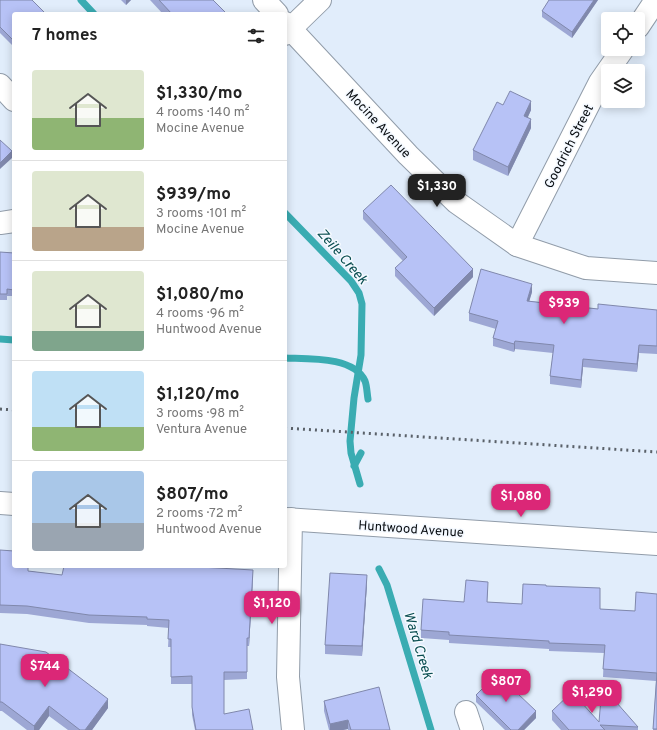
<!DOCTYPE html>
<meta charset="utf-8">
<style>
body{margin:0;font-family:Overpass,sans-serif;background:#f2f2f2;color:#222;height:100vh;display:flex;flex-direction:column;font-size:15px;white-space:nowrap}
*{box-sizing:border-box;margin:0}
p{font-size:13px;color:#767676}
.icon{flex:none;width:22px;height:22px;fill:none;stroke:currentColor;stroke-width:2;stroke-linecap:round;stroke-linejoin:round}
.map{position:relative;flex:1;overflow:hidden}
.panel{position:absolute;left:12px;top:12px;width:275px;height:556px;display:flex;flex-direction:column;background:#fff;border-radius:4px;box-shadow:0 2px 10px #0003}
.panel>*{flex:none}
.controls{position:absolute;left:601px;top:12px;display:grid;gap:8px}
.controls a{display:grid;place-items:center;width:44px;height:44px;border-radius:4px;background:#fff;box-shadow:0 2px 10px #0003;font-size:20px}
.price{position:absolute;translate:-50% -34px;padding:0 9px;border-radius:8px;background:#db2777;color:#fff;font-size:13px;line-height:26px;filter:drop-shadow(0 1px 2px #0008)}
.price::after{content:'';position:absolute;left:50%;top:24px;width:12px;height:9px;margin-left:-6px;background:inherit;clip-path:polygon(0 0,100% 0,50% 100%)}
.price.current{background:#222;color:#fff}
ul{padding:0;list-style:none}
li{display:flex;align-items:center;gap:12px;height:100px;padding:0 20px}
li+li{border-top:1px solid #e0e0e0}
li span{display:grid;place-items:center;flex:none;width:112px;height:80px;border-radius:4px;color:#555}
li>.icon{margin-inline-start:auto}
span .icon{width:48px;height:48px;fill:#fffc;stroke-width:1}
li b{font-size:17px}
h2{display:flex;justify-content:space-between;align-items:center;height:48px;padding:0 20px;font-size:17px}
.map>svg:first-child{display:block}
</style>
<div class="map">
<svg width="657" height="730" viewBox="0 0 657 730">
<rect width="100%" height="100%" fill="#e1edfb"/>
<g fill="none" stroke-linecap="round" stroke-linejoin="round">
<!-- stream -->
<g stroke="#3aacb2" stroke-width="7">
<polyline points="81,0 94,14"/>
<polyline points="285,213 351,281 359,293 362,304 361,355 354,398 350,441 351,453 360,484"/>
<polyline points="0,339 14,340"/>
<path d="M285 358C307 359 354 356 365 381 367 386 367 394 368 399"/>
<polyline points="354,466 361,453"/>
<polyline points="379,569 387,585 431,730"/>
</g>
<!-- minor casing -->
<g stroke="#919ca9" stroke-width="24">
<g id="minor">
<polyline points="264,0 277,14"/>
<polyline points="285,23 408,155 456,202 517,245 586,268 657,273"/>
<polyline points="638,27 656,0"/>
<polyline points="285,34 320,0"/>
<polyline points="0,85 14,100"/>
<polyline points="0,223 14,221"/>
<polyline points="517,245 600,82 623,49"/>
<polyline points="0,503 14,504"/>
<polyline points="285,519 657,544"/>
<polyline points="291,519 288,677 293,730"/>
<polyline points="466,712 472,730"/>
</g>
</g>
<!-- minor -->
<use href="#minor" stroke="#fff" stroke-width="22"/>
<!-- rail -->
<g stroke="#5a6169" stroke-width="3" stroke-dasharray="2 4" stroke-linecap="butt">
<polyline points="0,409 14,410"/>
<polyline points="285,428 657,452"/>
</g>
</g>
<!-- wall -->
<g fill="#9da7d4">
<polygon points="0,0 14,14 14,47 0,33"/>
<polygon points="121,0 131,0 126,5"/>
<polygon points="150,0 213,0 227,14 163,14"/>
<polygon points="598,0 572,38 542,17 542,11"/>
<polygon points="503,105 531,110 528,117 531,128 508,176 473,160 473,150"/>
<polygon points="363,211 473,277 434,316 395,276 395,268 403,261 363,219"/>
<polygon points="0,252 14,253 14,296 7,296 7,300 0,300"/>
<polygon points="532,292 529,301 598,309 657,310 657,354 639,353 637,372 583,367 581,388 550,384 550,376 553,353 515,349 514,352 493,346 493,338 496,329 469,321 469,313"/>
<polygon points="0,550 28,571 62,575 200,567 253,577 249,646 247,646 247,679 224,680 224,714 253,730 195,730 192,715 192,684 171,684 171,647 168,647 169,628 147,626 147,625 89,623 27,614 0,613"/>
<polygon points="367,584 362,656 325,654 325,645"/>
<polygon points="546,586 600,609 635,611 657,594 657,730 653,730 656,681 603,677 604,653 549,651 549,649 449,643 449,640 421,638 421,630 464,602 488,590 487,602 522,604"/>
<polygon points="0,644 108,708 92,730 68,730 49,716 39,730 27,730 2,711 0,711"/>
<polygon points="476,695 536,718 524,730 505,730 476,702"/>
<polygon points="324,701 390,730 348,730 348,729 343,730 329,730 324,711"/>
<polygon points="552,711 599,722 638,727 638,730 561,730 552,720"/>
</g>
<!-- shaded-wall -->
<g fill="#8088ac">
<polygon points="126,0 131,0 126,5"/>
<polygon points="594,0 598,0 572,38 572,32"/>
<polygon points="531,101 531,110 524,125 524,116"/>
<polygon points="531,119 531,128 508,176 508,167"/>
<polygon points="12,151 12,158 0,169 0,163"/>
<polygon points="473,269 473,277 434,316 434,308"/>
<polygon points="532,284 532,292 527,309 527,301"/>
<polygon points="515,341 515,349 514,352 514,344"/>
<polygon points="639,345 639,353 637,372 637,364"/>
<polygon points="583,359 583,367 581,388 581,380"/>
<polygon points="253,570 253,577 249,646 249,638"/>
<polygon points="367,575 367,584 362,656 362,646"/>
<polygon points="108,699 108,708 92,730 85,730"/>
<polygon points="49,706 49,716 39,730 34,730 34,726"/>
<polygon points="536,711 536,718 524,730 518,730"/>
<polygon points="348,720 348,729 343,730 330,730 330,724"/>
</g>
<!-- building -->
<g fill="#b7c2f6" stroke="#8088ac">
<polygon points="0,0 32,0 46,14 14,14 14,41 0,27"/>
<polygon points="159,0 213,0 227,14 172,14"/>
<polygon points="549,0 594,0 572,32 542,11"/>
<polygon points="510,91 531,101 524,116 531,119 508,167 473,150 497,102 503,105"/>
<polygon points="0,140 12,151 0,163"/>
<polygon points="391,185 473,269 434,308 395,268 407,257 363,211"/>
<polygon points="0,252 14,253 14,290 7,289 7,294 0,294"/>
<polygon points="481,269 532,284 527,301 598,309 598,304 657,310 657,346 639,345 637,364 583,359 581,380 550,376 554,345 515,341 514,344 493,338 498,321 469,313"/>
<polygon points="0,550 14,551 14,566 28,566 28,571 62,575 64,566 200,566 200,567 253,570 249,638 247,638 247,672 224,672 224,714 249,709 253,730 196,730 192,707 192,676 171,677 171,639 168,639 169,620 147,619 147,617 89,615 27,606 0,605"/>
<polygon points="330,573 367,575 362,646 325,645"/>
<polygon points="466,580 488,582 487,602 522,604 523,584 546,585 546,586 600,588 600,609 635,611 636,592 657,594 657,729 653,729 657,673 603,669 605,645 549,643 549,641 449,635 449,632 421,630 423,599 464,602"/>
<polygon points="0,644 46,652 108,699 85,730 80,730 49,706 34,726 2,702 0,702"/>
<polygon points="497,674 536,711 518,730 511,730 476,695"/>
<polygon points="602,686 638,727 600,725 605,730 569,730 552,711 572,692 599,722"/>
<polygon points="379,687 390,730 351,730 348,720 330,724 324,701"/>
</g>
<g text-anchor="middle" stroke-width="3" stroke-linejoin="round" paint-order="stroke">
<!-- street labels -->
<g font-size="13" fill="#080c10" stroke="#f4f9ff">
<text transform="translate(379 123) rotate(47)" y="5">Mocine Avenue</text>
<text transform="translate(568 146) rotate(-63)" y="5">Goodrich Street</text>
<text transform="translate(411 528) rotate(4)" y="5">Huntwood Avenue</text>
</g>
<!-- water labels -->
<g font-size="14" font-style="italic" fill="#084d50" stroke="#f4f9ff">
<text transform="translate(343 256) rotate(49)" y="5">Zeile Creek</text>
<text transform="translate(419 645) rotate(73)" y="5">Ward Creek</text>
</g>
</g>
</svg>
<div class="controls">
<a><svg class="icon" aria-label="locate" viewBox="0 0 24 24"><circle cx="12" cy="12" r="6"/><path d="M12 2v4M12 18v4M2 12h4M18 12h4"/></svg></a>
<a><svg class="icon" aria-label="layers" viewBox="0 0 24 24"><path d="M12 4l9 5-9 5-9-5zM3 14l9 5 9-5"/></svg></a>
</div>
<b class="price current" style="left:437px;top:208px">$1,330</b>
<b class="price" style="left:564px;top:325px">$939</b>
<b class="price" style="left:521px;top:518px">$1,080</b>
<b class="price" style="left:272px;top:625px">$1,120</b>
<b class="price" style="left:45px;top:688px">$744</b>
<b class="price" style="left:506px;top:703px">$807</b>
<b class="price" style="left:592px;top:714px">$1,290</b>
<section class="panel">
<h2>7 homes<svg class="icon" aria-label="filters" viewBox="0 0 24 24"><path d="M4 7h16M4 17h16"/><circle cx="9" cy="7" r="2"/><circle cx="15" cy="17" r="2"/></svg></h2>
<ul>
<li><span style="background:linear-gradient(#dfe7d0 60%,#8fb573 0)"><svg class="icon" aria-label="home" viewBox="0 0 24 24"><path d="M3 11l9-7 9 7M6 9v11h12V9"/></svg></span><div><b>$1,330/mo</b><p>4 rooms · 140 m²</p><p>Mocine Avenue</p></div></li>
<li><span style="background:linear-gradient(#dfe7d0 70%,#b9a48a 0)"><svg class="icon" aria-label="home" viewBox="0 0 24 24"><path d="M3 11l9-7 9 7M6 9v11h12V9"/></svg></span><div><b>$939/mo</b><p>3 rooms · 101 m²</p><p>Mocine Avenue</p></div></li>
<li><span style="background:linear-gradient(#dfe7d0 75%,#7fa58c 0)"><svg class="icon" aria-label="home" viewBox="0 0 24 24"><path d="M3 11l9-7 9 7M6 9v11h12V9"/></svg></span><div><b>$1,080/mo</b><p>4 rooms · 96 m²</p><p>Huntwood Avenue</p></div></li>
<li><span style="background:linear-gradient(#bfe0f5 70%,#8fb573 0)"><svg class="icon" aria-label="home" viewBox="0 0 24 24"><path d="M3 11l9-7 9 7M6 9v11h12V9"/></svg></span><div><b>$1,120/mo</b><p>3 rooms · 98 m²</p><p>Ventura Avenue</p></div></li>
<li><span style="background:linear-gradient(#a9c7e8 65%,#9aa5b1 0)"><svg class="icon" aria-label="home" viewBox="0 0 24 24"><path d="M3 11l9-7 9 7M6 9v11h12V9"/></svg></span><div><b>$807/mo</b><p>2 rooms · 72 m²</p><p>Huntwood Avenue</p></div></li>
</ul>
</section>
</div>
